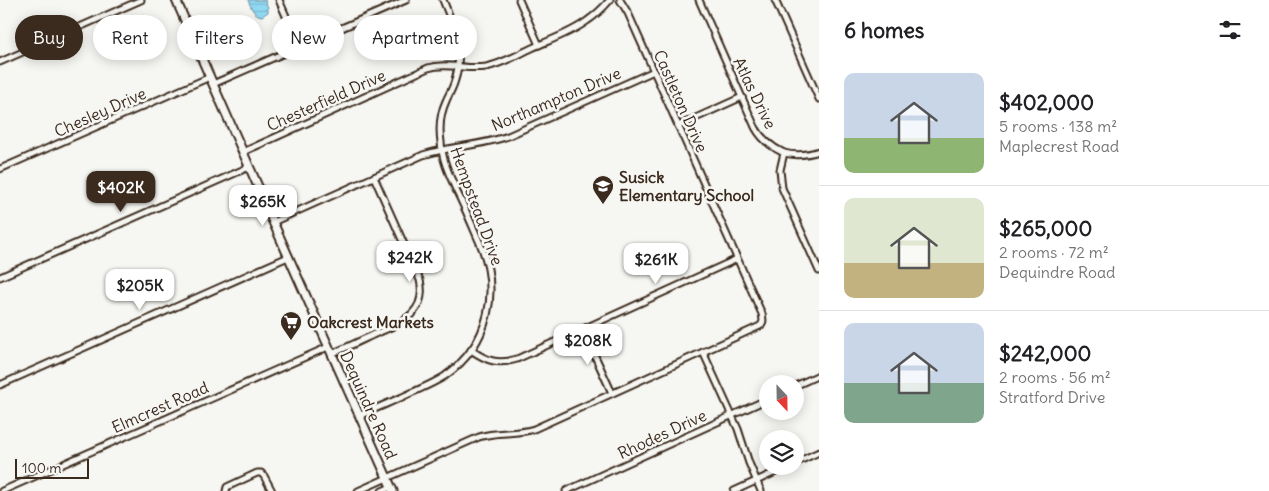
<!DOCTYPE html>
<meta charset="utf-8">
<style>
body{margin:0;font-family:Delius,sans-serif;background:#f6f6f6;color:#202124;height:100vh;display:flex;flex-direction:column;font-size:19px;white-space:nowrap}
*{box-sizing:border-box;margin:0}
p{font-size:16px;color:#757577}
.icon{flex:none;width:28px;height:28px;fill:none;stroke:currentColor;stroke-width:2;stroke-linecap:round;stroke-linejoin:round}
.map{position:relative;flex:1;overflow:hidden}
.sheet{display:flex;flex-direction:column;background:#fff;width:450px}
.sheet>*{flex:none}
.guide{position:absolute;left:15px;top:15px;width:475px;height:45px;display:flex;gap:10px}
.needle{width:32px;rotate:158deg}
.buttons{position:absolute;left:759px;top:375px;display:grid;gap:10px}
.buttons a{display:grid;place-items:center;width:45px;height:45px;border-radius:50%;background:#fff;box-shadow:0 2px 12px #0003;font-size:25px}
.scale{position:absolute;left:15px;bottom:12px;width:74px;box-sizing:border-box;padding-left:5px;border:2px solid #3b2a1e;border-top:0;font-size:14px;line-height:18px;white-space:nowrap;color:#3b2a1e;-webkit-text-stroke:4px #f6f6f2;paint-order:stroke}
.price{position:absolute;translate:-50% -42px;padding:0 11px;border-radius:10px;background:#fff;color:#222;font-size:16px;line-height:32px;filter:drop-shadow(0 1px 2px #0008)}
.price::after{content:'';position:absolute;left:50%;top:30px;width:15px;height:11px;margin-left:-8px;background:inherit;clip-path:polygon(0 0,100% 0,50% 100%)}
.price.selected{background:#3b2a1e;color:#fff}
ul{padding:0;list-style:none}
li{display:flex;align-items:center;gap:15px;height:125px;padding:0 25px}
li+li{border-top:1px solid #e0e0e0}
li span{display:grid;place-items:center;flex:none;width:140px;height:100px;border-radius:10px;color:#555}
li>.icon{margin-inline-start:auto}
span .icon{width:60px;height:60px;fill:#fffc;stroke-width:1}
li b{font-size:21px}
h2{display:flex;justify-content:space-between;align-items:center;height:60px;padding:0 25px;font-size:21px}
.tag{padding:0 18px;border-radius:22px;background:#fff;box-shadow:0 2px 12px #0003;font-size:18px;line-height:45px}
.tag.selected{background:#3b2a1e;color:#fff}
main{display:flex;flex:1;min-height:0}
.map>svg:first-child{display:block}
</style>
<main>
<div class="map">
<svg width="819" height="491" viewBox="0 0 819 491">
<defs>
<pattern id="water-rules" width="6" height="5" patternUnits="userSpaceOnUse" patternTransform="scale(1.25)"><rect width="6" height="5" fill="#91d8f3"/><path d="M0 2.5h6" fill="none" stroke="#7ebad0"/></pattern>
</defs>
<rect width="100%" height="100%" fill="#f6f6f2"/>
<filter id="ink" filterUnits="userSpaceOnUse"><feTurbulence type="fractalNoise" baseFrequency=".02" numOctaves="2"/><feDisplacementMap in="SourceGraphic" scale="10" xChannelSelector="R" yChannelSelector="G"/><feConvolveMatrix kernelMatrix="1 2 1 2 8 2 1 2 1" color-interpolation-filters="sRGB"/></filter>
<g filter="url(#ink)">
<!-- water -->
<path fill="url(#water-rules)" stroke="#6f929e" d="M248 0H265L268 8V12L262 16C253 15 251 7 248 0Z"/>
<g fill="none" stroke-linecap="round" stroke-linejoin="round">
<!-- minor casing -->
<g stroke="#3b2a1e" stroke-width="9">
<g id="minor">
<polyline points="279,0 299,46"/>
<polyline points="519,0 539,45"/>
<path d="M699 0 755 127C762 140 771 147 784 153L780 170 782 188 819 271"/>
<polyline points="775,0 819,99"/>
<polyline points="0,62 141,0"/>
<polyline points="213,84 406,0"/>
<polyline points="678,126 742,97"/>
<path d="M243 152 428 68C447 62 466 70 486 67 502 64 517 55 532 48 550 40 571 33 587 21 596 15 603 8 610 0"/>
<path d="M784 153C796 156 807 155 819 151"/>
<polyline points="0,169 210,77"/>
<path d="M273 222 423 155C451 146 481 146 508 136L654 71"/>
<polyline points="0,277 249,167"/>
<polyline points="583,330 612,393"/>
<path d="M471 350C487 361 498 365 517 359L737 259"/>
<polyline points="703,352 738,429 749,463 761,491"/>
<path d="M331 354C346 348 360 341 375 334 400 323 428 314 420 280L374 177"/>
<polyline points="0,385 288,257"/>
<polyline points="795,386 819,375"/>
<path d="M359 416C376 408 394 401 411 393 422 388 434 383 445 376 490 344 501 290 479 241 472 225 465 208 457 192 450 176 442 160 441 142 439 128 440 114 446 101 449 94 453 88 455 80 464 52 454 26 443 0"/>
<polyline points="795,463 819,452"/>
<polyline points="2,491 328,347"/>
<polyline points="226,491 227,487 257,473 261,473 264,476 272,491"/>
<path d="M358 491 479 437C497 431 516 435 534 429L760 326C764 323 763 319 762 314L628 13 620 0"/>
<polyline points="382,491 391,487"/>
<polyline points="566,491 768,399"/>
<polyline points="734,491 789,466"/>
</g>
</g>
<!-- secondary casing -->
<g stroke="#3b2a1e" stroke-width="11">
<polyline id="secondary" points="176,0 260,191 273,222 393,491"/>
</g>
<!-- minor -->
<use href="#minor" stroke="#f6f6f2" stroke-width="5"/>
<!-- secondary -->
<use href="#secondary" stroke="#f6f6f2" stroke-width="7"/>
</g>
</g>
<!-- icons -->
<defs>
<g id="school-pin" transform="scale(1.125)"><path d="M0 17L-7.5 6A9.5 9.5 0 1 1 7.5 6Z" fill="#3b2a1e" stroke="#f6f6f2"/><path d="M0-5L7-2L0 1L-7-2ZM-4 1L0 2.5L4 1V4Q0 6-4 4Z" fill="#fff"/></g>
<g id="supermarket-pin" transform="scale(1.125)"><path d="M0 17L-7.5 6A9.5 9.5 0 1 1 7.5 6Z" fill="#3b2a1e" stroke="#f6f6f2"/><path d="M-6-5.5h2.5l.6 2H6L4.5 2H-2.5L-4.4-4H-6ZM-1.5 3.2a1.3 1.3 0 1 0 .1 0ZM3 3.2a1.3 1.3 0 1 0 .1 0Z" fill="#fff"/></g>
</defs>
<g fill-rule="evenodd">
<use href="#school-pin" x="603" y="186"/>
<use href="#supermarket-pin" x="291" y="322"/>
</g>
<g text-anchor="middle" stroke-width="5" stroke-linejoin="round" paint-order="stroke">
<!-- street labels -->
<g font-size="16" fill="#3b2a1e" stroke="#f6f6f2">
<text transform="translate(755 93) rotate(64)" y="6">Atlas Drive</text>
<text transform="translate(556 99) rotate(-23)" y="6">Northampton Drive</text>
<text transform="translate(326 100) rotate(-24)" y="6">Chesterfield Drive</text>
<text transform="translate(681 101) rotate(66)" y="6">Castleton Drive</text>
<text transform="translate(100 112) rotate(-24)" y="6">Chesley Drive</text>
<text transform="translate(477 206) rotate(70)" y="6">Hempstead Drive</text>
<text transform="translate(369 405) rotate(66)" y="6">Dequindre Road</text>
<text transform="translate(160 407) rotate(-24)" y="6">Elmcrest Road</text>
<text transform="translate(662 434) rotate(-25)" y="6">Rhodes Drive</text>
</g>
<!-- poi labels -->
<g font-size="16" font-weight="bold" fill="#3b2a1e" stroke="#f6f6f2" text-anchor="start">
<text x="619" y="183">Susick<tspan x="619" dy="18">Elementary School</tspan></text>
<text x="307" y="328">Oakcrest Markets</text>
</g>
</g>
</svg>
<div class="buttons">
<a><svg class="needle" viewBox="-14 -14 28 28"><path d="M0-13l5 13h-10z" fill="#e53935"/><path d="M0 13l5-13h-10z" fill="#757577"/></svg></a>
<a><svg class="icon" aria-label="layers" viewBox="0 0 24 24"><path d="M12 4l9 5-9 5-9-5zM3 14l9 5 9-5"/></svg></a>
</div>
<div class="scale">100 m</div>
<b class="price selected" style="left:121px;top:213px">$402K</b>
<b class="price" style="left:263px;top:227px">$265K</b>
<b class="price" style="left:410px;top:283px">$242K</b>
<b class="price" style="left:656px;top:285px">$261K</b>
<b class="price" style="left:140px;top:311px">$205K</b>
<b class="price" style="left:588px;top:366px">$208K</b>
<div class="guide">
<a class="tag selected">Buy</a>
<a class="tag">Rent</a>
<a class="tag">Filters</a>
<a class="tag">New</a>
<a class="tag">Apartment</a>
</div>
</div>
<section class="sheet">
<h2>6 homes<svg class="icon" aria-label="filters" viewBox="0 0 24 24"><path d="M4 7h16M4 17h16"/><circle cx="9" cy="7" r="2"/><circle cx="15" cy="17" r="2"/></svg></h2>
<ul>
<li><span style="background:linear-gradient(#c9d6e8 65%,#8fb573 0)"><svg class="icon" aria-label="home" viewBox="0 0 24 24"><path d="M3 11l9-7 9 7M6 9v11h12V9"/></svg></span><div><b>$402,000</b><p>5 rooms · 138 m²</p><p>Maplecrest Road</p></div></li>
<li><span style="background:linear-gradient(#dfe7d0 65%,#c2b280 0)"><svg class="icon" aria-label="home" viewBox="0 0 24 24"><path d="M3 11l9-7 9 7M6 9v11h12V9"/></svg></span><div><b>$265,000</b><p>2 rooms · 72 m²</p><p>Dequindre Road</p></div></li>
<li><span style="background:linear-gradient(#c9d6e8 60%,#7fa58c 0)"><svg class="icon" aria-label="home" viewBox="0 0 24 24"><path d="M3 11l9-7 9 7M6 9v11h12V9"/></svg></span><div><b>$242,000</b><p>2 rooms · 56 m²</p><p>Stratford Drive</p></div></li>
</ul>
</section>
</main>
